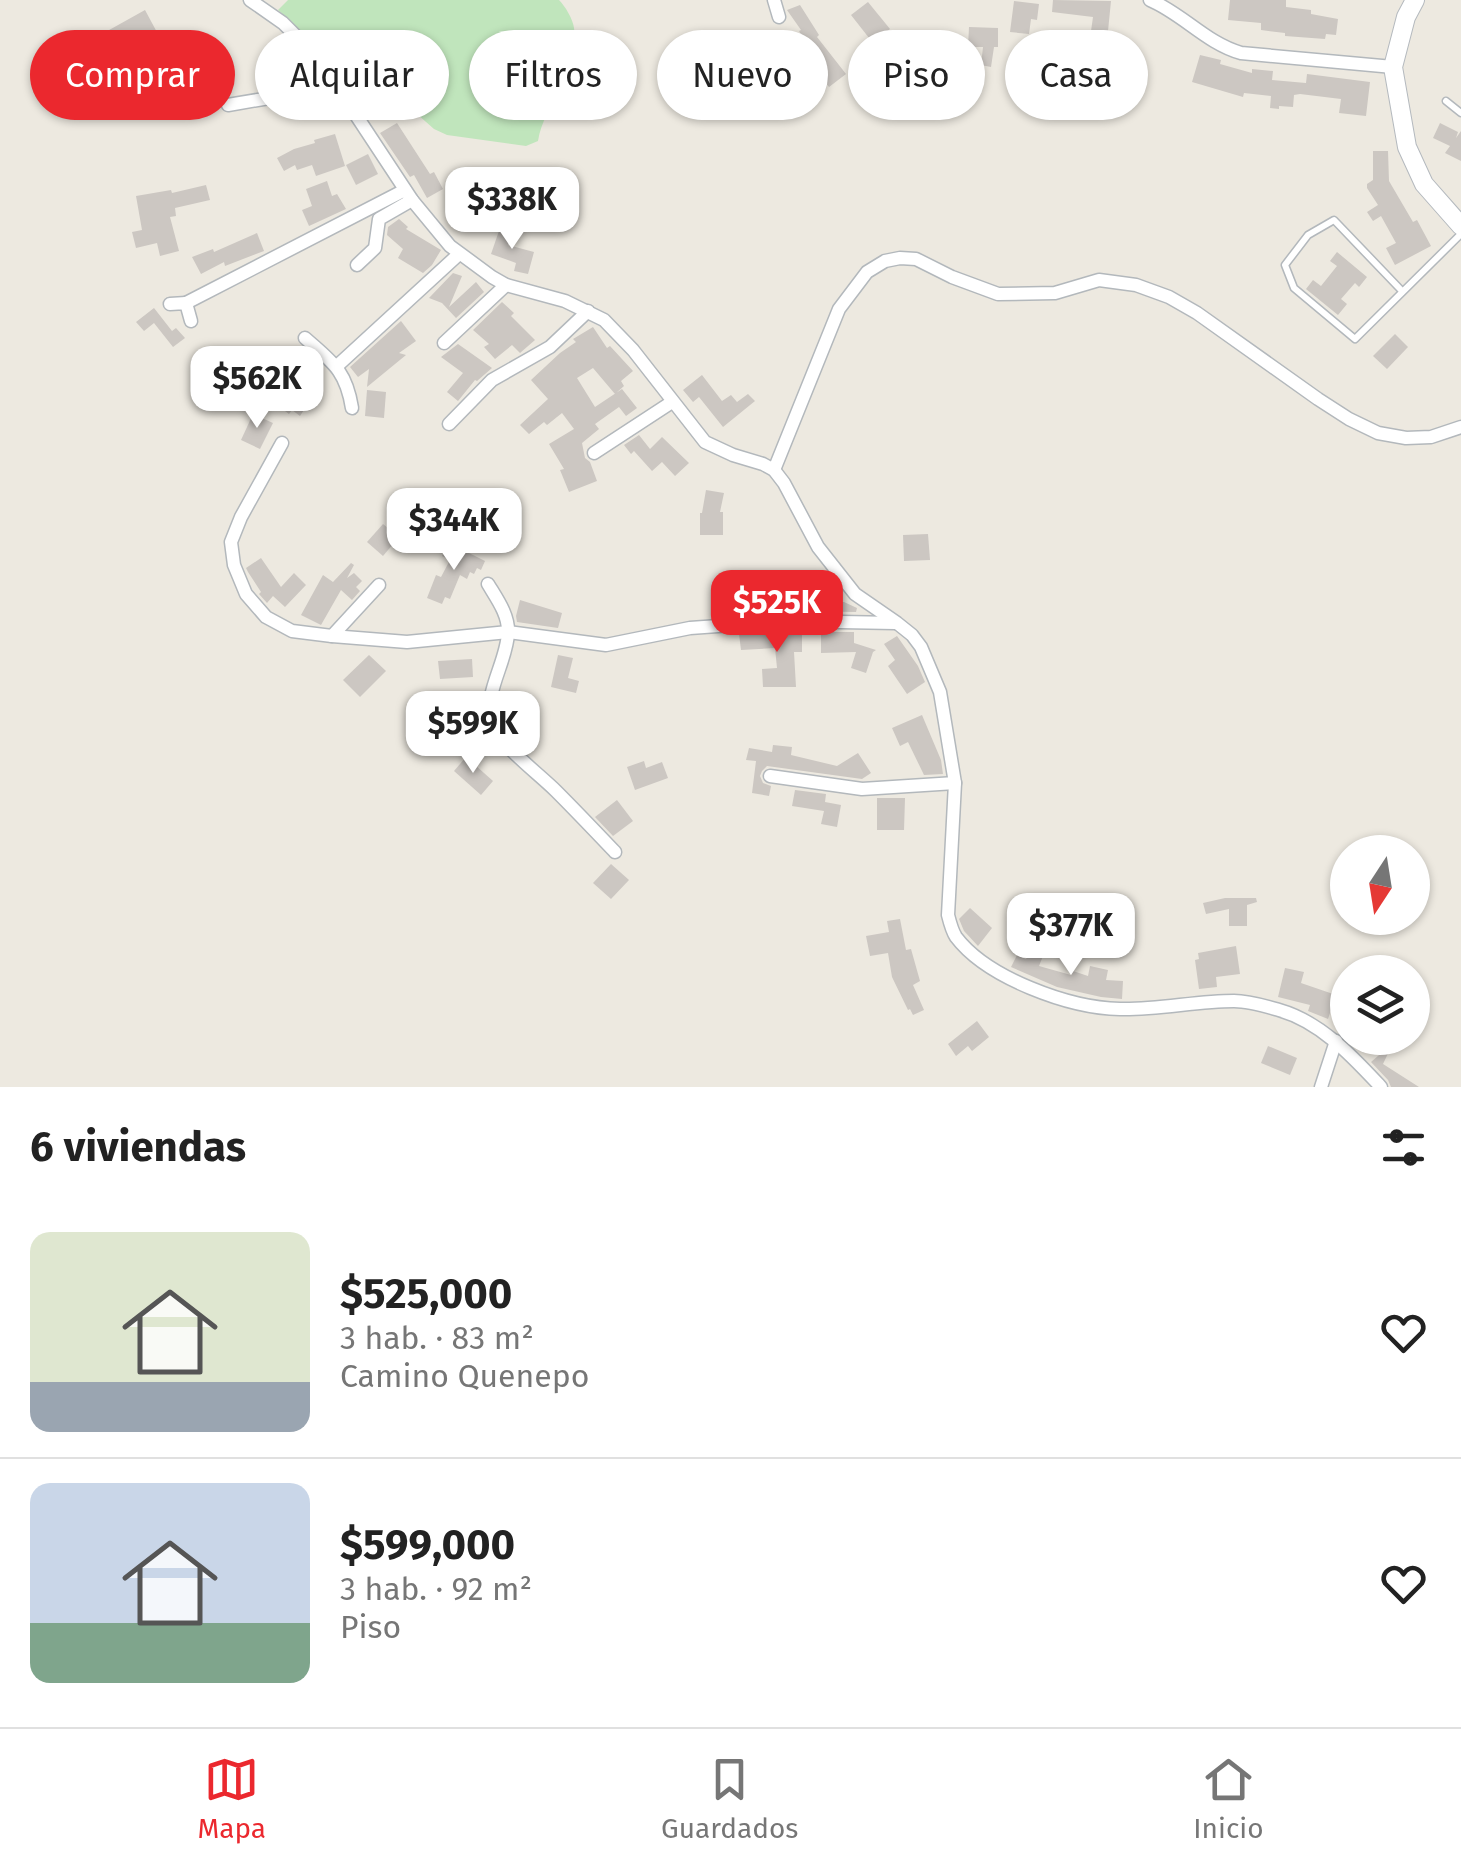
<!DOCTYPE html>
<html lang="es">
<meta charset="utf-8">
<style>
body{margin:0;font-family:"Fira Sans",sans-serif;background:#f2f2f2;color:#222;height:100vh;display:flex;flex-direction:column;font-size:38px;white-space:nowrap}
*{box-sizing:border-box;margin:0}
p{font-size:32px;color:#767676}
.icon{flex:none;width:55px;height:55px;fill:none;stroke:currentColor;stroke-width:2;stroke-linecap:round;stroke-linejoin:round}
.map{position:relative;height:1087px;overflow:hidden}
.drawer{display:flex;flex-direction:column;background:#fff;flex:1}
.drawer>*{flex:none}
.guide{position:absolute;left:30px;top:30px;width:1402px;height:90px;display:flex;gap:20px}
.needle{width:65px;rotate:192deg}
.tools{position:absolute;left:1330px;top:835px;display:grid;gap:20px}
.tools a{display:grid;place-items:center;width:100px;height:100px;border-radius:50%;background:#fff;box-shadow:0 2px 8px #0004;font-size:50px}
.price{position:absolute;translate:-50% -85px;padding:0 22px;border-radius:20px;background:#fff;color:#222;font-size:32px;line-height:65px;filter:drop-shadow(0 2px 5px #0008)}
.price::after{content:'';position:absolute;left:50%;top:60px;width:30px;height:22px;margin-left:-15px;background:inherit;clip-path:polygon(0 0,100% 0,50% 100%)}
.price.active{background:#eb282e;color:#fff}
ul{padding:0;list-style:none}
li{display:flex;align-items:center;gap:30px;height:250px;padding:0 30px}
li+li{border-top:2px solid #e0e0e0}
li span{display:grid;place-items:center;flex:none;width:280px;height:200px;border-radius:20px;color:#555}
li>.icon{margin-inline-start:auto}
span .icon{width:120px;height:120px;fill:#fffc;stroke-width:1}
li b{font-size:42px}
h2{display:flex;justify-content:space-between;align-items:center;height:120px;padding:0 30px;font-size:42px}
.pill{padding:0 35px;border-radius:45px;background:#fff;box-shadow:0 2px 8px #0004;font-size:35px;line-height:90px}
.pill.active{background:#eb282e;color:#fff}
.tab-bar{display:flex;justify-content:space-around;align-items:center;height:140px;border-top:2px solid #e0e0e0;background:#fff;font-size:28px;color:#767676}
.tab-bar a{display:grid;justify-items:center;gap:5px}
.tab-bar .active{color:#eb282e}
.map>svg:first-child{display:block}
</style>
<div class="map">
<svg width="1461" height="1087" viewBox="0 0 1461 1087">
<rect width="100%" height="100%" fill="#ede9e0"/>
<!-- green -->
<path fill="#c0e5bc" d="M288 0H559C565 6 573 19 574 28 576 40 566 79 560 90 551 108 541 121 538 141L526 146 447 135 434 129 417 114 383 103 364 108 312 42 278 10Z"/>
<!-- building -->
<g fill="#ccc7c2">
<polygon points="1053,0 1111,1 1108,31 1102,30 1100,34 1091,31 1093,17 1052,12"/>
<polygon points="1230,0 1286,0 1286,7 1311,10 1311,14 1338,19 1336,35 1326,34 1325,39 1285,36 1285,33 1261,30 1261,23 1228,20"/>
<polygon points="1014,1 1039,4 1037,20 1031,19 1029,34 1010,32"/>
<polygon points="868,2 890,29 873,43 851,15"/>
<polygon points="800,5 819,35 817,37 846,74 829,87 818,72 781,92 767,64 806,43 799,31 801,30 787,10"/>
<polygon points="145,10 166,49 107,81 90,52 98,48 93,39"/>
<polygon points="969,27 998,28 998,47 994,47 991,67 981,65 983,47 968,47"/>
<polygon points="1200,55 1221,60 1220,64 1252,73 1252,69 1273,71 1272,80 1306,83 1307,74 1370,82 1366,116 1339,113 1341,99 1300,94 1294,95 1293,107 1279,106 1279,109 1270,108 1271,96 1244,93 1243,97 1192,82"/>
<polygon points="397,123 430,174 434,172 443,189 427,198 414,175 410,177 380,133"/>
<polygon points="1440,123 1458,132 1456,138 1461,131 1461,161 1445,153 1450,146 1433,138"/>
<polygon points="335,134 345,166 316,176 312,165 297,170 295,165 284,171 277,158 294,149 315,143 314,140"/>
<polygon points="1373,151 1388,151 1389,181 1413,222 1417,220 1431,246 1395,265 1386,248 1396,243 1381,216 1373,221 1367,212 1378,205 1367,188 1367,184 1373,180"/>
<polygon points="368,154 378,174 356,185 346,165"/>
<polygon points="327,181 332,196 337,194 346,209 309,226 302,210 312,206 306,189"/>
<polygon points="206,185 210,200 175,208 176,216 170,217 179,251 160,256 157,243 136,248 132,232 142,230 136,196 171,190 172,193"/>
<polygon points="399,219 408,227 406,229 441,250 432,265 423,273 398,258 403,249 387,235 388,227"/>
<polygon points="500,228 512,232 508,245 534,252 528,274 514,271 516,263 491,254"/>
<polygon points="257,233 264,251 225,266 224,262 201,274 192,257 213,249 214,252"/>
<polygon points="1337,252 1367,277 1359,287 1355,283 1341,299 1347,304 1338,315 1306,289 1313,280 1321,286 1337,266 1330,261"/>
<polygon points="453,273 462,276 449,307 476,282 484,292 456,318 442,303 429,298"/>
<polygon points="502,302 514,313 511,316 535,340 520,353 512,345 495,359 484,347 489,344 473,330"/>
<polygon points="154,308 172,331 176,328 185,338 173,347 154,323 144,331 136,322"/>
<polygon points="401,321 416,341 399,353 406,355 367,387 369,369 358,377 350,367"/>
<polygon points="593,327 607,348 610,346 633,371 621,381 624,386 615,394 593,368 577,378 595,407 622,389 637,408 626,416 619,407 595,424 599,429 582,443 585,458 590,462 597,481 569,492 560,470 564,469 549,444 574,429 562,413 547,425 544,422 529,434 520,425 548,399 531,380 560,353 576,342 573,339"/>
<polygon points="1395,334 1408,347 1387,369 1373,356"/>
<polygon points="458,344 492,368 477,381 475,380 458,401 447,392 463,373 441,357"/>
<polygon points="702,375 722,401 731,395 737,402 748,394 755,401 723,427 699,397 693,402 683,390"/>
<polygon points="294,383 313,396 300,416 292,410 289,414 281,408 283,405 280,403"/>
<polygon points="367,390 386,392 384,418 365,416"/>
<polygon points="253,414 273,423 260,449 241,440"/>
<polygon points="639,435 650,449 662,437 689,463 675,476 662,462 652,471 634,451 631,454 624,445"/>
<polygon points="706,490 724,493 720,512 723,512 723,535 700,535 700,513 702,513"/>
<polygon points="479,499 483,526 462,529 458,503"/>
<polygon points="383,524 399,537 383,556 367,542"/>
<polygon points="928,534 930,560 904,561 903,535"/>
<polygon points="449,543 485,561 481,570 477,568 474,574 470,572 467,579 460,575 450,599 445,597 442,604 427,598 436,575 441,577 450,560 442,556"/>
<polygon points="261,558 281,587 294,573 306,585 285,607 273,596 267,603 259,594 261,592 248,572 246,568"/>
<polygon points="351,563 354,565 347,578 354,573 362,581 356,587 360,591 352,600 341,590 321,625 301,615 323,575 333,582"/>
<polygon points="800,599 810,600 810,603 844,602 857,608 856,612 798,611"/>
<polygon points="520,600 562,613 558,628 517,622 516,616"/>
<polygon points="787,631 802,631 802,652 794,652 796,687 763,687 762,669 777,668 775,648 741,650 739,634"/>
<polygon points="821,632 854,632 854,643 876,650 873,652 866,673 851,668 856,652 821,653"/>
<polygon points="897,636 918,666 925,682 907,694 888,666 895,660 884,644"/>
<polygon points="369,655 386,671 360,697 343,680"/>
<polygon points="558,655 573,658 568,678 579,681 576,693 551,687"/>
<polygon points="472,659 473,677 440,679 438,661"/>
<polygon points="922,715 941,760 943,774 924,775 908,742 900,746 892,728"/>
<polygon points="773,745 792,747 791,755 837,766 858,753 871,773 862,779 767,766 762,771 760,776 763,783 771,786 769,796 752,793 756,761 746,760 749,748 772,752"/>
<polygon points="466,757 493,781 481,795 454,771"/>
<polygon points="644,761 646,768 662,762 668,778 635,790 627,767"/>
<polygon points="795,790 826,794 825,802 841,805 837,827 821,824 824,811 792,806"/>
<polygon points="877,798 905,798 904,830 877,830"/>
<polygon points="617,800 633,821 613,836 595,817"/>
<polygon points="611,864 629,880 611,899 593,883"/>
<polygon points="1225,898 1256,898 1257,902 1247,905 1247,926 1229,926 1229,909 1206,914 1203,903"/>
<polygon points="970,908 992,928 978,946 964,931 959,919"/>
<polygon points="900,919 906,950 911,949 920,981 913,985 924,1010 913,1015 910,1009 908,1010 892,977 888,953 870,956 866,936 889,932 887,921"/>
<polygon points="1236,946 1240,974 1216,977 1217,987 1199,989 1195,960 1199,959 1198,953"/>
<polygon points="1031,950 1043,956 1039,966 1071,975 1073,971 1088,976 1090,966 1108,970 1106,980 1123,981 1122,999 1101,997 1057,987 1011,967 1017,955 1026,959"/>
<polygon points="1285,968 1304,972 1301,983 1336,995 1328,1019 1308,1011 1310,1005 1278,997"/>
<polygon points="977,1021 989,1037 972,1051 968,1046 956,1056 948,1044"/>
<polygon points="1393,1043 1383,1064 1419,1087 1391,1087 1388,1080 1371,1062"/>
<polygon points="1268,1046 1297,1058 1290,1075 1261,1063"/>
</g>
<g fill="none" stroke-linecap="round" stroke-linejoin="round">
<!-- lane casing -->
<g stroke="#b3b8bc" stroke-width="9">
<g id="lane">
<polyline points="1446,101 1461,113"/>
<polyline points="1402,291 1334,220 1308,235 1285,265 1294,288 1355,339 1461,234"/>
</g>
</g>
<!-- street casing -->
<g stroke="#b3b8bc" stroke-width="15">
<g id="street">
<path d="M250 0 283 23 319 59 412 200 450 246 492 277 506 285 565 301 604 320 633 350 705 442 733 455 763 464 774 470 784 483 818 547 855 594 897 623 912 635 921 647 940 692 955 783 948 915C950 923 952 931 956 937 987 978 1069 1008 1120 1009 1158 1010 1196 1001 1234 1001 1249 1001 1265 1006 1279 1010 1321 1022 1352 1056 1381 1087"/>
<polyline points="774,0 779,17"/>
<path d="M1150 0C1183 14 1206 43 1241 53L1393 67"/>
<polyline points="228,105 316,90 337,83"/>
<polyline points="357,265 375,248 379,219 412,200"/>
<polyline points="186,303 405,190"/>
<polyline points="170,304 186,303 191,321"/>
<path d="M305 338C332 362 346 370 352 408"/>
<polyline points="444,343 506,285"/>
<polyline points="337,366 459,254"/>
<polyline points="449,424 492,380 550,347 588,311"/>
<polyline points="282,443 241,517 231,542 234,565 246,594 266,617 292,631 332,636 407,642 508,632 606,645 690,628 787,621 895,623"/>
<polyline points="594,453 672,402"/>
<polyline points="774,470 839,309 867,272 885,261 900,258 916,259 952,277 998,294 1055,293 1099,280 1136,285 1169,297 1197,313 1318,399 1349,419 1378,433 1406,438 1431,437 1461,427"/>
<path d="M488 584C497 599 509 615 508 633 507 662 482 695 492 724 500 745 539 774 556 791 576 811 595 831 615 852"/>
<polyline points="332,636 379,585"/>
<polyline points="770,776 862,789 955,783"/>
<polyline points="1321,1087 1336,1041"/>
</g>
</g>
<!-- secondary casing -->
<g stroke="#b4b9be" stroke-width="20">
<polyline id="secondary" points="1415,0 1406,17 1393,67 1407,147 1424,184 1461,226"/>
</g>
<!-- lane -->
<use href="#lane" stroke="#fff" stroke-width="6"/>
<!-- street -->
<use href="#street" stroke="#fff" stroke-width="12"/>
<!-- secondary -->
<use href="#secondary" stroke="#fff" stroke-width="18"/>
</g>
</svg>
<div class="tools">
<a><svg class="needle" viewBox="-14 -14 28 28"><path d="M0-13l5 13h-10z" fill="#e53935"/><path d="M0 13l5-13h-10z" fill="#767676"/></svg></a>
<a><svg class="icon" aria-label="layers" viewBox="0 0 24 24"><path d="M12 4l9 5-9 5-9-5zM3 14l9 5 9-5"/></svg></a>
</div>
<b class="price" style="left:512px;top:252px">$338K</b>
<b class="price" style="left:257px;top:431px">$562K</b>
<b class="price" style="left:454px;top:573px">$344K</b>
<b class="price active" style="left:777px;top:655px">$525K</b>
<b class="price" style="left:473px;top:776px">$599K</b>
<b class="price" style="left:1071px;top:978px">$377K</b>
<div class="guide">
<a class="pill active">Comprar</a>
<a class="pill">Alquilar</a>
<a class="pill">Filtros</a>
<a class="pill">Nuevo</a>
<a class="pill">Piso</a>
<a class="pill">Casa</a>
</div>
</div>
<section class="drawer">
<h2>6 viviendas<svg class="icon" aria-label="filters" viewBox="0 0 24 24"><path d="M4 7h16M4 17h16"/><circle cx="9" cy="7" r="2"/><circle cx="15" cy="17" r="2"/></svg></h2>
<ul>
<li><span style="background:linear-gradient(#dfe7d0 75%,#9aa5b1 0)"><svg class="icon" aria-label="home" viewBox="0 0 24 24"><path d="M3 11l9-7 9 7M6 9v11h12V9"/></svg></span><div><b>$525,000</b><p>3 hab. · 83 m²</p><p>Camino Quenepo</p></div><svg class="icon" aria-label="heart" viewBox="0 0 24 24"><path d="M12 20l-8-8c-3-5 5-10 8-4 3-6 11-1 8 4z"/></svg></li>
<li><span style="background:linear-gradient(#c9d6e8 70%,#7fa58c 0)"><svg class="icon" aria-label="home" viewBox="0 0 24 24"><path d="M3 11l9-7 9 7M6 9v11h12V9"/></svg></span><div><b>$599,000</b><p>3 hab. · 92 m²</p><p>Piso</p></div><svg class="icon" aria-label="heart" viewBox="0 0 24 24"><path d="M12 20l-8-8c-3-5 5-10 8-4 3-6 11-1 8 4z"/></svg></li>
</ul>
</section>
<nav class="tab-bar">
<a class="active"><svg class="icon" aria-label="map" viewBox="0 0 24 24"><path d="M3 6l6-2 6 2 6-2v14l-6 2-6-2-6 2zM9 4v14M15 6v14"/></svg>Mapa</a>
<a><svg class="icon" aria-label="saved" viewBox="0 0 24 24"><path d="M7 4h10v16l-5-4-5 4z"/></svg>Guardados</a>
<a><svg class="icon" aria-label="home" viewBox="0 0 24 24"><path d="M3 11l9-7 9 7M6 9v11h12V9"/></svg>Inicio</a>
</nav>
